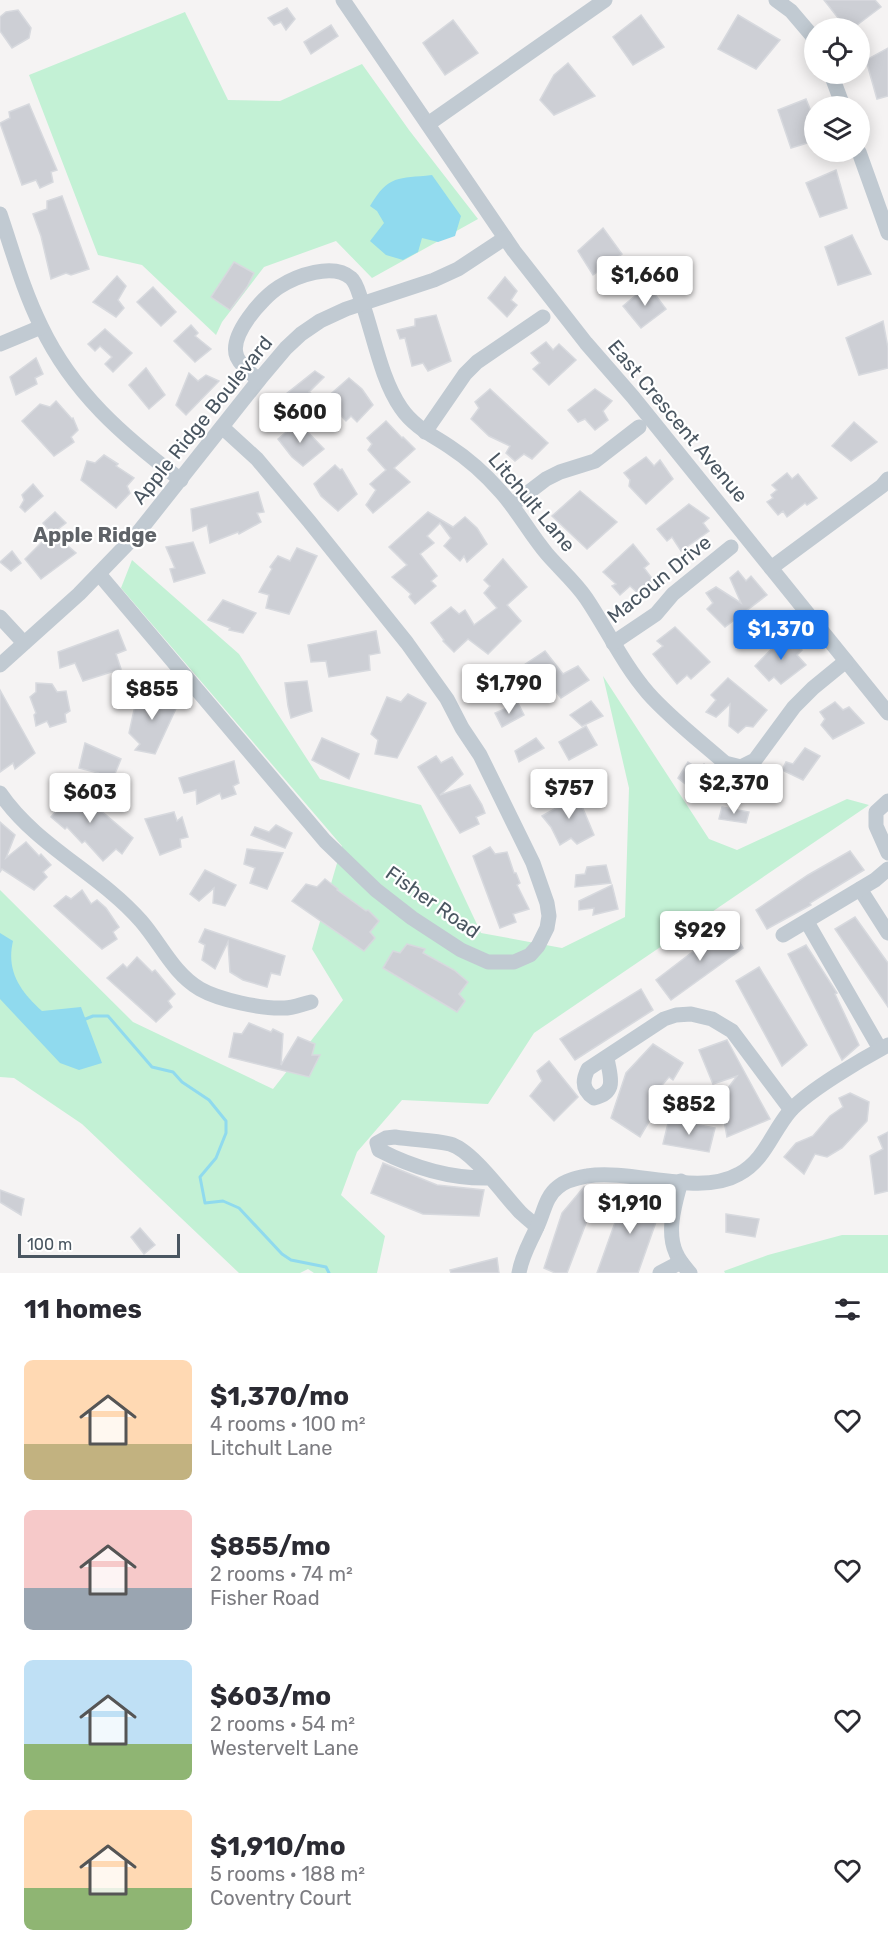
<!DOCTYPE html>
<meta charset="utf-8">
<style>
body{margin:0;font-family:Rubik,sans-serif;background:#f7f7f7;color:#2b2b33;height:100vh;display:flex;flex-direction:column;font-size:22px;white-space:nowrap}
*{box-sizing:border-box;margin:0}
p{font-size:20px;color:#7c7c81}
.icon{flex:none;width:33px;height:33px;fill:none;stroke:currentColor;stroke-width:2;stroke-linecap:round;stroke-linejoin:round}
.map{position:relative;height:1273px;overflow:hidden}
.side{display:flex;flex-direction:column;background:#fff;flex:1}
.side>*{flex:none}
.fabs{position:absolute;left:804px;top:18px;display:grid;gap:12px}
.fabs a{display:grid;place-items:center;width:66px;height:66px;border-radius:50%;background:#fff;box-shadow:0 3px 15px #0003;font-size:30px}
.scale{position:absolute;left:18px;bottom:15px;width:162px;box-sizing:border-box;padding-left:6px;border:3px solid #4a5661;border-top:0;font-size:16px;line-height:21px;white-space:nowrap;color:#4a5661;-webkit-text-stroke:4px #fff;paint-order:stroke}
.price{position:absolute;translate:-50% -51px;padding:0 14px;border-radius:6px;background:#fff;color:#222;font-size:20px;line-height:39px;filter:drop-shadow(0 2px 3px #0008)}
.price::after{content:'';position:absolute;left:50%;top:36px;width:18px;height:14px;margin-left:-9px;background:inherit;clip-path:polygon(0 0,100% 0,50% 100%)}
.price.current{background:#1a73e8;color:#fff}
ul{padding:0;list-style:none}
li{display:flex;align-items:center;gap:18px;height:150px;padding:0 24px}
li span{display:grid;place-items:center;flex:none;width:168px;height:120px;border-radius:9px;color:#555}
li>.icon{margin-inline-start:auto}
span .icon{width:72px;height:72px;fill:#fffc;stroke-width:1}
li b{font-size:26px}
h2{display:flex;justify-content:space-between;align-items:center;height:72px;padding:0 24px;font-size:26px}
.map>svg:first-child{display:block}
</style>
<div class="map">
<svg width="888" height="1273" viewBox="0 0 888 1273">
<rect width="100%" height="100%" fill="#f5f3f3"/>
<!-- green -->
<g fill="#c3f1d5">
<polygon points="185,12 228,100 280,101 362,64 409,130 478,219 372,278 336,241 264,267 222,322 216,335 142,265 98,255 29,75"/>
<polygon points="132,560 239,654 320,779 421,805 481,933 562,948 625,917 629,788 603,676 709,839 737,850 847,799 869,805 534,1033 488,1104 402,1100 357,1152 341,1195 385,1236 377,1273 314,1273 308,1269 300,1273 239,1273 82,1124 14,1078 0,1077 0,890 133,1022 273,1089 343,1000 312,949 342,846 121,588"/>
<polygon points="842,1235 888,1235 888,1273 725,1273 724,1271 768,1255"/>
</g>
<!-- water -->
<g fill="#90daee">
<path d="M432 175 461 216 455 236 438 242 422 238 418 252 403 260 386 255 370 241 384 223 377 211 370 206C389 174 398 179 432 175Z"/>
<path d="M0 933 13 941C6 971 20 991 42 1011L81 1007 102 1063 79 1070 60 1063 0 999Z"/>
</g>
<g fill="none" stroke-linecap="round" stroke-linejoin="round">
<!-- stream -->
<polyline stroke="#90daee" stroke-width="3" points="83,1020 93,1016 108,1016 152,1067 173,1072 182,1082 209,1100 226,1121 226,1133 216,1158 200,1177 205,1203 223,1201 239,1208 282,1254 291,1260 326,1267 329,1273"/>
</g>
<!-- building -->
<g fill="#cdcfd5" stroke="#d7d9de" stroke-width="1.5">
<polygon points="824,0 875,0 881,7 853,28 846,28"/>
<polygon points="287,8 295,19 286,30 281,22 274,25 268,18"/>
<polygon points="18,10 31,28 29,38 12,48 0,31 0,17 6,12"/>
<polygon points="641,15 664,47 633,65 613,37"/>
<polygon points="738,15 780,40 756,69 718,49"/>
<polygon points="453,20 478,53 445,75 423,43"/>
<polygon points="331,25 338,36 311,54 304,42"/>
<polygon points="888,48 888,96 877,99 866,60"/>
<polygon points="568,63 595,96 554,115 540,100 554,75"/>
<polygon points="806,99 814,119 814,141 791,148 778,110"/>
<polygon points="29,104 57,170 51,172 53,182 40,188 36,180 22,185 0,123 10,118 9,112"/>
<polygon points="836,170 847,208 820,217 806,183"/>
<polygon points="62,196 89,269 71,275 66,273 51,279 41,236 33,214 47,209 47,201"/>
<polygon points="603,228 622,254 593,275 578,251"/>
<polygon points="852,235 871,274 838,285 825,247"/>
<polygon points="234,262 254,273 247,287 230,310 211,297"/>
<polygon points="117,276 126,286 118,300 124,308 116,317 93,302"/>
<polygon points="505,277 517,291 511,300 517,305 507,317 488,298"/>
<polygon points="648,285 666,309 641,328 623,306"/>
<polygon points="153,287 176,312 161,326 137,302"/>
<polygon points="436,315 451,361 428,371 423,363 412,366 405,338 400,339 397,330 415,326 415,319"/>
<polygon points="883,321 888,348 888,368 859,375 846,338"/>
<polygon points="191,325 198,333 195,336 211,349 195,362 174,341"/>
<polygon points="105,329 132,353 113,372 105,364 112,357 100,346 95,351 88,344"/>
<polygon points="546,342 553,350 559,344 576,360 549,385 533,369 540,363 531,353"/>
<polygon points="36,358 43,374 35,378 37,384 16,395 10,377"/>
<polygon points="146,368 165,395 149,409 129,385"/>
<polygon points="315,371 324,377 309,392 312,394 283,412 276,402"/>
<polygon points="189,373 198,381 206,375 219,381 186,415 176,405"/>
<polygon points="349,378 362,389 373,405 357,422 351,416 346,421 325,399"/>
<polygon points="490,389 548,443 532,459 524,454 515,461 506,453 510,446 489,436 471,419 479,408 475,402"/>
<polygon points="595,389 612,401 603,411 608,420 595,430 585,419 578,422 568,410"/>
<polygon points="56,401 72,419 73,418 78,430 71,437 74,442 54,456 22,421 40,404 50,407"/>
<polygon points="386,421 402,438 403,437 415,449 394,468 410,482 373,513 366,505 376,490 370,484 386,470 368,450 372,444 367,438"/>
<polygon points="298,422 324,449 303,466 292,457 278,439"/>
<polygon points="854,422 877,442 851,461 832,446"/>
<polygon points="104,455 118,464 116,466 134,478 127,486 130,493 116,508 81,480 87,461 95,463"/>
<polygon points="646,457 654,466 660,460 673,479 646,504 629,486 630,480 624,473"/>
<polygon points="335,465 340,470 342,469 357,494 338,511 321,496 314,484"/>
<polygon points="787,473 792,479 798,474 817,498 807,505 805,503 787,517 783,511 778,515 767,502 773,498 771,495 777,490 772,485"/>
<polygon points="33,484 43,496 25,512 20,507 24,500 22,495"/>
<polygon points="580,491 617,522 587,549 552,516"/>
<polygon points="258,492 264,512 257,513 261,522 239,534 238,532 210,543 207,525 193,531 191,509"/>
<polygon points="689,504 709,518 703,523 709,531 681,551 672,537 667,541 657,529"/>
<polygon points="55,512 66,523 53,533 76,553 41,579 25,559 51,533 43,523"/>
<polygon points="428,512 453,527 465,517 477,528 487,544 467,562 464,556 460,561 444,546 451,538 440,523 427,536 434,543 420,554 437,576 431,581 436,586 415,604 409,597 411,594 392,577 407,565 389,547"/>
<polygon points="193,542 205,573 174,582 170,569 175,568 166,547"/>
<polygon points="633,544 649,564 644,568 654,581 638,593 630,586 620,595 612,586 616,584 603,572"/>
<polygon points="297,548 317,556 289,614 266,608 269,595 259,592 272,569 270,567 278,556 290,561"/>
<polygon points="12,551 21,563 11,571 0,562"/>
<polygon points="503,559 527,587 507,605 521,621 488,654 468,639 454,652 443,641 444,640 431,623 451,607 459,614 465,610 474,625 497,608 484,593 490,586 484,580"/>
<polygon points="738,571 746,581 751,576 767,595 725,627 707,609 713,603 706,593 716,587 741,603 730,578"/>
<polygon points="223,600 256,613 243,633 229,630 230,628 208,620"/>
<polygon points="675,627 710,662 691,679 687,675 677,684 653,654 663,646 657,641"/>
<polygon points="118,630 126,650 116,654 121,669 83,681 75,663 60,668 58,652"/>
<polygon points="376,631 380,653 369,655 370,670 329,677 326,661 311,662 308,645"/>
<polygon points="784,636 802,650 797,655 806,665 781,684 774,677 769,681 755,666"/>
<polygon points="545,651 563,674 578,666 589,680 561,698 546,679 528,689 515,671"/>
<polygon points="728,678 767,710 753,727 746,726 738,733 729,726 730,704 716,717 706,712 716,700 711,695"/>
<polygon points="307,681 312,711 291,718 288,706 285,683"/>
<polygon points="36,683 52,684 57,692 66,691 70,711 65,714 66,722 50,727 47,721 36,726 34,715 36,713 30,697 36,692"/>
<polygon points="0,690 35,753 15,769 13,763 0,772"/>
<polygon points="162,692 180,700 155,754 135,750 140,744 129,733 134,710 141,697 158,700"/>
<polygon points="408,694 426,703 397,758 375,754 378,740 371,734 387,697 401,702"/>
<polygon points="591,701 603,716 582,726 570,715"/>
<polygon points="835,702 843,710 849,707 864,723 833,739 821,725 825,719 820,712"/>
<polygon points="518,703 524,715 502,727 495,713"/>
<polygon points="586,726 597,745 569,760 559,742"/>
<polygon points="322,738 359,754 349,779 312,760"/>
<polygon points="536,738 544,748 519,762 515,751"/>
<polygon points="85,743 121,759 112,781 98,773 79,768"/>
<polygon points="805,748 820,756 803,780 782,770 786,762 793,764"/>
<polygon points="436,756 441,763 452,757 463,774 440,795 470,785 482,805 485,813 476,817 479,824 460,833 418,767"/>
<polygon points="234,761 239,783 233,786 236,794 222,799 220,793 197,804 196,790 184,793 179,778"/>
<polygon points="688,762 698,769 704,764 711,770 694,791 678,778"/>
<polygon points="68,783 133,838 122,854 116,849 103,861 85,841 82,843 67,827 65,829 51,817 62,804 58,799"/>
<polygon points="576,792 594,835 577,844 571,838 560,845 551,827 542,816 558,807 556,800"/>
<polygon points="722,807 749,812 746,823 719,819"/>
<polygon points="174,812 177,821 182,817 188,837 180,839 181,847 160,855 145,819"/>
<polygon points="0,822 15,835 6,858 26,842 39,856 41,854 51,865 43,872 47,877 34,890 2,869 0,872"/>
<polygon points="276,825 292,833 285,848 251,835 255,827 269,832"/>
<polygon points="490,847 495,854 507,852 514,873 516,873 520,883 517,885 529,909 513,914 516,922 500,928 473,856"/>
<polygon points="247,849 283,853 267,889 250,883 255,868 244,864"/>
<polygon points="850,851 864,870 810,903 811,905 767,929 756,910 808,875"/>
<polygon points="606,865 611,883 575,887 576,875 585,874 587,867"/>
<polygon points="205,870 236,885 225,906 213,903 214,888 199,901 190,894"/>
<polygon points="325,879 338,889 337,890 366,911 368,910 379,921 370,932 375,938 364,951 292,901 306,884 317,887"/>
<polygon points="612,885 618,909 593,915 594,908 579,910 579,901"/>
<polygon points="82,890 91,904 97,900 106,908 119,927 113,932 117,939 102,949 54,906 66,896 71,899"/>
<polygon points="855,917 888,963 888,1007 835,929"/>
<polygon points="729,924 743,948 671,1000 656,980"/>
<polygon points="205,929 285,956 280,975 271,973 267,987 243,980 230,972 228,942 215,969 202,960 205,945 199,942"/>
<polygon points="407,944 425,949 423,953 454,970 468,982 459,994 465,1001 457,1012 383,968 393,951 400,953"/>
<polygon points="806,945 837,993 835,994 859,1045 842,1060 788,954"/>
<polygon points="137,957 152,972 155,970 175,994 168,1001 172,1007 156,1022 107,978 123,964 127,968"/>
<polygon points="759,967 807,1045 782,1066 736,981"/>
<polygon points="641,989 653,1010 575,1060 560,1039"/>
<polygon points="249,1023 271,1032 273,1029 283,1034 281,1065 298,1037 315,1044 312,1055 320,1055 309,1077 229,1057 234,1033 242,1034"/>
<polygon points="727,1040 770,1119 727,1137 720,1099 737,1076 713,1084 699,1050"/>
<polygon points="653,1044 683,1063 673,1080 669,1077 651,1098 657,1108 640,1137 611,1118 626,1073"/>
<polygon points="549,1061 578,1097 554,1121 530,1096 542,1081 537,1071"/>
<polygon points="850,1093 869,1102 867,1121 842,1148 827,1157 815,1154 804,1174 784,1157 796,1143 813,1136 830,1116 843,1107 839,1098"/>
<polygon points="669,1119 715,1128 709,1152 663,1144"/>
<polygon points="888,1132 888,1191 875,1194 870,1156 883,1149 878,1137"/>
<polygon points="383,1163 437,1185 484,1190 479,1216 423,1214 371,1193"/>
<polygon points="584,1187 609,1197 588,1218 567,1273 555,1273 544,1268 562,1213"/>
<polygon points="627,1189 662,1205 638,1273 597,1273"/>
<polygon points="0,1190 24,1199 21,1215 0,1202"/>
<polygon points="726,1214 759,1219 755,1237 726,1232"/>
<polygon points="140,1228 155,1245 144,1254 131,1237"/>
<polygon points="497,1258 499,1273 451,1273 450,1270"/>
</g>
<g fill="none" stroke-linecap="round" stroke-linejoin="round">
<!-- minor -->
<g stroke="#c1cad2" stroke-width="15">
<polyline points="343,0 514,251 586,343 633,397 888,713"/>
<polyline points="776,0 791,11 814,38"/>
<polyline points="831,74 843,106"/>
<polyline points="428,124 605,0"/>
<polyline points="859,152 888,233"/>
<path d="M0 214C13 252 23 290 41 326 73 393 123 436 181 480"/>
<polyline points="0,344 41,327"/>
<path d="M259 380C251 374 241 366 237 357 228 336 262 298 279 287 296 276 333 262 351 278 357 283 359 295 362 302 374 336 381 379 401 408 414 427 432 435 450 447 470 460 486 475 501 492 518 511 530 534 547 554 560 569 575 582 586 598 607 629 623 664 648 693 670 718 700 741 725 763L741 767 755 760 794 707 813 688 846 661"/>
<polyline points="425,432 465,374 477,362 543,317"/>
<polyline points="512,505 546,479 560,472 595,461 639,427"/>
<polyline points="771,568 882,486 888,479"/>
<polyline points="99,574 325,841 376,890 412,918 461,950 488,962 514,962 530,955 538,946 547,928 549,916 547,903 533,863 480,755 462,728 447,699 407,643 309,521 257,459 222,427"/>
<polyline points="0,617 24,643"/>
<polyline points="613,643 656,614 673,594 731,547"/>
<polyline points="0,665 79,594 137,534 259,380 286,348 301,334 320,321 346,309 434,280 458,269 505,238"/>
<path d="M0 793C36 846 99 873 141 921 161 944 173 973 200 989 219 1000 262 1009 284 1008 293 1008 302 1004 311 1002"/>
<polyline points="888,801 876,812 876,826 888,853"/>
<polyline points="860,889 888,933"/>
<polyline points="807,922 880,1049"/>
<polyline points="783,935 875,880 888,869"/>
<path d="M607 1057C609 1075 619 1092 594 1098 582 1090 582 1081 588 1069L664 1019 676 1015 691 1014 712 1019 732 1031 791 1110"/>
<path d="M490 1178C450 1179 414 1168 379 1150L377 1143 386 1138 395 1137C413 1140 433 1140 450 1144 472 1150 503 1194 520 1212 525 1217 532 1222 537 1227"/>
<path d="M681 1181C675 1204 666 1231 676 1253 679 1261 685 1267 690 1273"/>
<path d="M519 1273C522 1255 530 1243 537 1227 544 1213 545 1197 558 1187 566 1180 577 1178 587 1176 634 1169 699 1197 739 1174 765 1160 772 1132 790 1111 809 1090 862 1059 888 1045"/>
<polyline points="660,1273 681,1262"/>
</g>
</g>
<g text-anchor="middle" stroke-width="4.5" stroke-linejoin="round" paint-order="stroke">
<!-- street labels -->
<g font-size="20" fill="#4a5661" stroke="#fff">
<text transform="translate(202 420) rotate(-51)" y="7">Apple Ridge Boulevard</text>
<text transform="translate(678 421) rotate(50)" y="7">East Crescent Avenue</text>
<text transform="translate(532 502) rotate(50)" y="7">Litchult Lane</text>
<text transform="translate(659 579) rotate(-39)" y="7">Macoun Drive</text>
<text transform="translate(433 902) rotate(35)" y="7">Fisher Road</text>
</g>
<!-- neighbourhood labels -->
<g font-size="21" font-weight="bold" fill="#5f6368" stroke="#fff">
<text x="95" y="542">Apple Ridge</text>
</g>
</g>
</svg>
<div class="fabs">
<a><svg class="icon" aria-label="locate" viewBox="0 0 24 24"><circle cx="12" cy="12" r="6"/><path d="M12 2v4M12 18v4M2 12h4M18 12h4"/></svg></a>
<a><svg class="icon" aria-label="layers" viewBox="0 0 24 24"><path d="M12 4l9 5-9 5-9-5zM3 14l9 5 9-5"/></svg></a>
</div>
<div class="scale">100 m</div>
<b class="price" style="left:645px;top:307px">$1,660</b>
<b class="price" style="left:300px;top:444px">$600</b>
<b class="price current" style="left:781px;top:661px">$1,370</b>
<b class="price" style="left:509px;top:715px">$1,790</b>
<b class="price" style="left:152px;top:721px">$855</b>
<b class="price" style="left:734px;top:815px">$2,370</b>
<b class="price" style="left:569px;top:820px">$757</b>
<b class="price" style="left:90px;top:824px">$603</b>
<b class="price" style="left:700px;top:962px">$929</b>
<b class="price" style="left:689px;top:1136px">$852</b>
<b class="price" style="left:630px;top:1235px">$1,910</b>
</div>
<section class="side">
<h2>11 homes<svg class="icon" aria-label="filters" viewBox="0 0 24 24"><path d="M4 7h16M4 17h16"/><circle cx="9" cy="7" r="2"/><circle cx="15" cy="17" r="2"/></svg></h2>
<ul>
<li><span style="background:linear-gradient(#ffd9b3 70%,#c2b280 0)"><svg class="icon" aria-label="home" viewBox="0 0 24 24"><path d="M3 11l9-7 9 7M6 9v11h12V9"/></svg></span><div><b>$1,370/mo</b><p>4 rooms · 100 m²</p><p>Litchult Lane</p></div><svg class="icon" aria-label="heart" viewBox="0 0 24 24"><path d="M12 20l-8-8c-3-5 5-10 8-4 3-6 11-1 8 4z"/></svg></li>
<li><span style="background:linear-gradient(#f6c9c9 65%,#9aa5b1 0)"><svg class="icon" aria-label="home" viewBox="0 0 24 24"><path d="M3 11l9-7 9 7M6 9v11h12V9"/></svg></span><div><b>$855/mo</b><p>2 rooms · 74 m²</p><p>Fisher Road</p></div><svg class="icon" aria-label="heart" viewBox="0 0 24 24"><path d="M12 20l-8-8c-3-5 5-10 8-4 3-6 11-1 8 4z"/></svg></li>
<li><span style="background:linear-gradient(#bfe0f5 70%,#8fb573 0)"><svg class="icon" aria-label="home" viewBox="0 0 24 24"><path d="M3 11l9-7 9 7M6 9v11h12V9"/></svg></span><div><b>$603/mo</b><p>2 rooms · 54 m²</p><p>Westervelt Lane</p></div><svg class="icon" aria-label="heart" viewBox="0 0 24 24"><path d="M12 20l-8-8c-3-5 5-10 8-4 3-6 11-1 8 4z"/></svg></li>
<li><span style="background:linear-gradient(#ffd9b3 65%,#8fb573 0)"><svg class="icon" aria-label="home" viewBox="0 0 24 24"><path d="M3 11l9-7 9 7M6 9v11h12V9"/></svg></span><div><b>$1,910/mo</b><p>5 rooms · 188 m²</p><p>Coventry Court</p></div><svg class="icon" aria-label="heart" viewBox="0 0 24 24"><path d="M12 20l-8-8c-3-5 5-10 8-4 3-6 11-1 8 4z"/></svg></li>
</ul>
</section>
